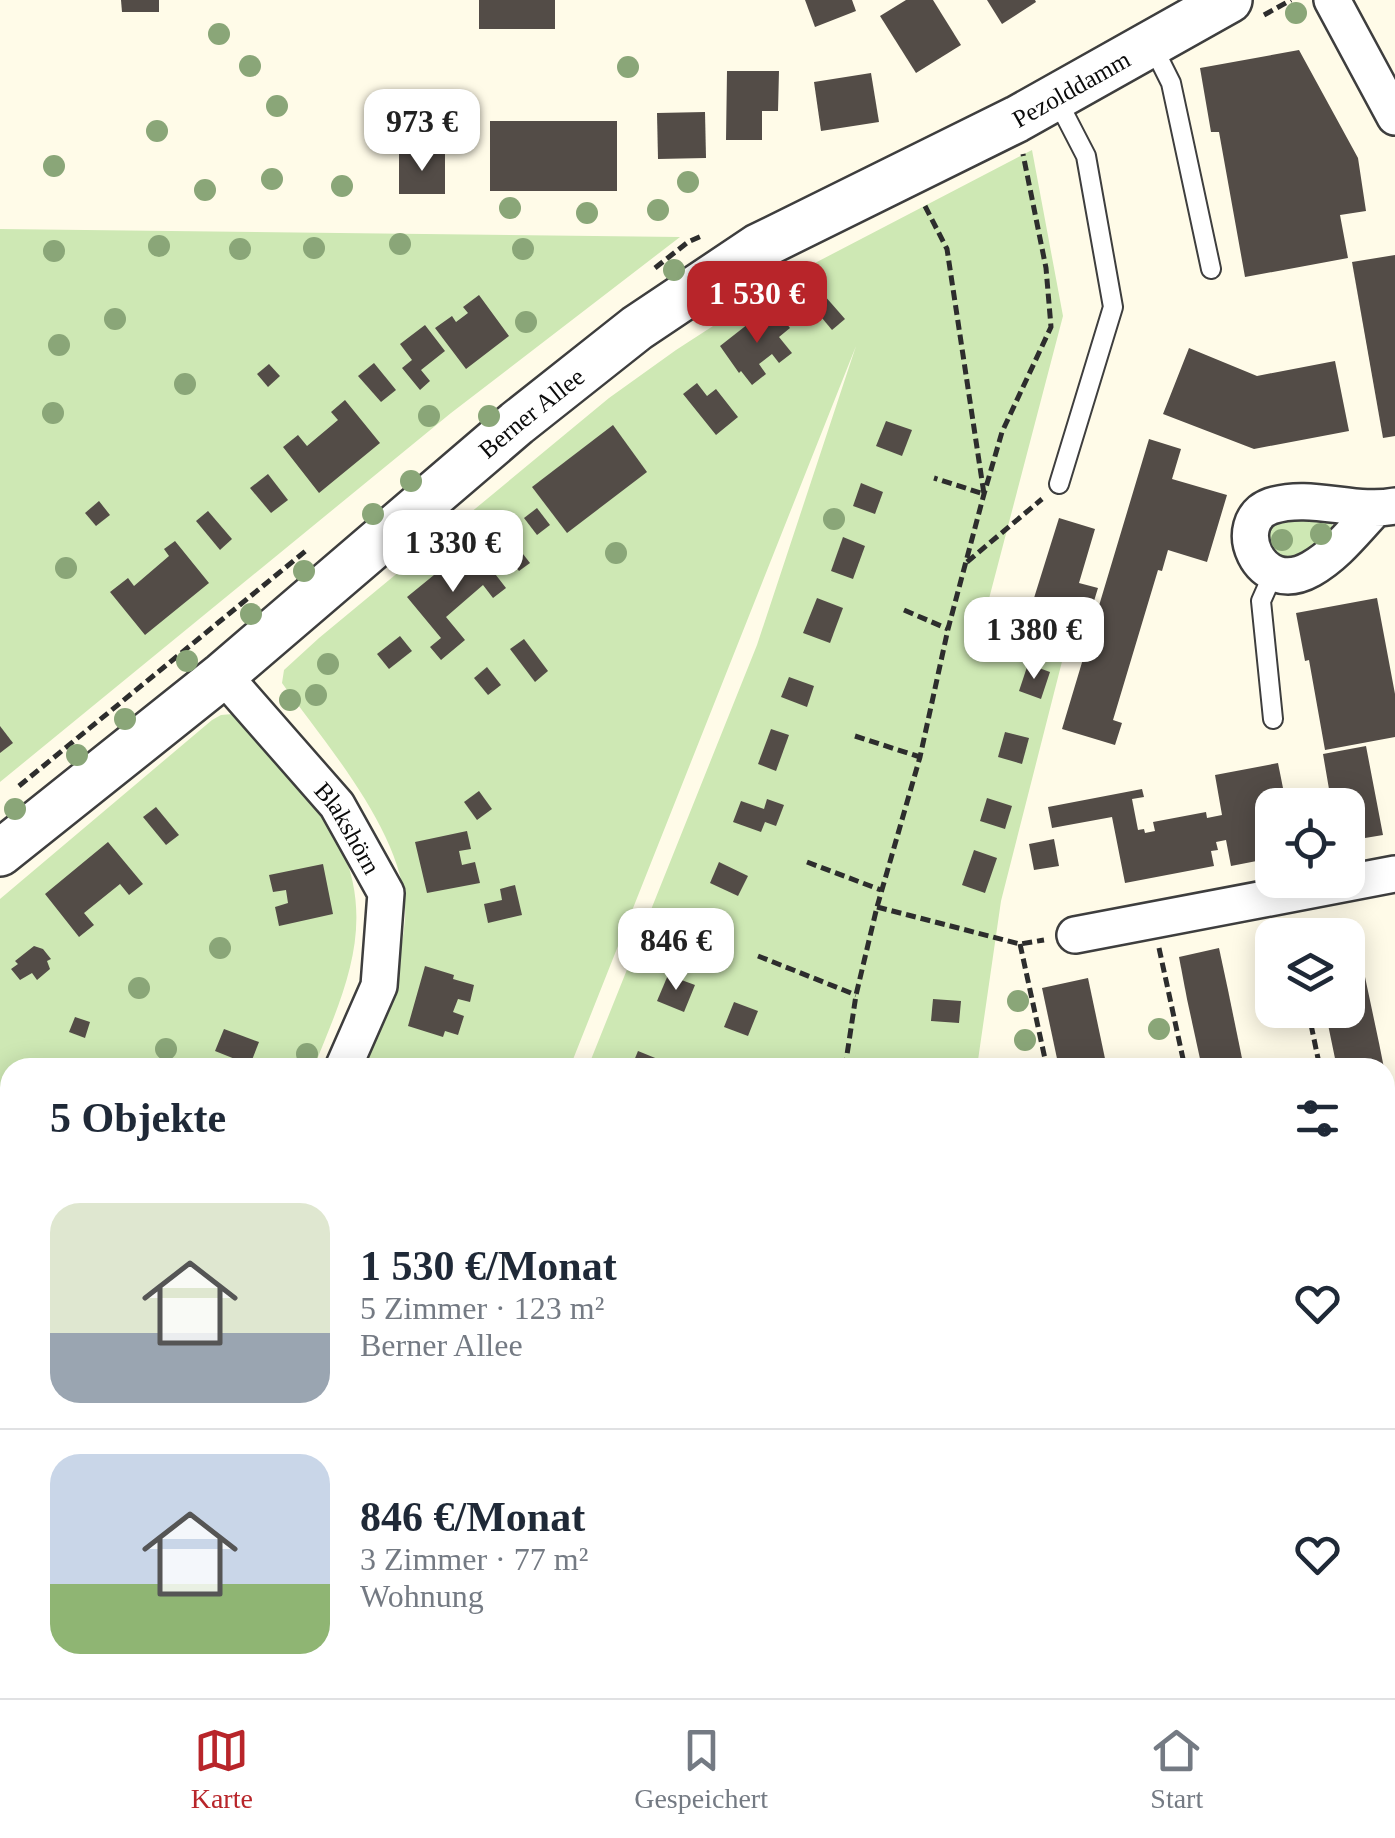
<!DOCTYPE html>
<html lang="de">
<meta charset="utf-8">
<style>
body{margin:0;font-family:"Times New Roman",serif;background:#f2f2f3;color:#1f2937;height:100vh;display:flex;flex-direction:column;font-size:38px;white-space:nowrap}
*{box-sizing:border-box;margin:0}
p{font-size:32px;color:#747a83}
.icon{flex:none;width:55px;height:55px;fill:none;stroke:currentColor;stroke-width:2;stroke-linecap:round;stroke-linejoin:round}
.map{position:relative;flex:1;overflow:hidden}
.drawer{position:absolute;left:0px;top:1058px;width:1395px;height:642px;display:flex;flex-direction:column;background:#fff;border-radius:30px 30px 0 0;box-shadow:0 5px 25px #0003}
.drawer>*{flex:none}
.fabs{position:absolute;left:1255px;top:788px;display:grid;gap:20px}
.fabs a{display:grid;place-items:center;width:110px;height:110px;border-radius:20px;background:#fff;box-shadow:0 5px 25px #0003;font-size:50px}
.price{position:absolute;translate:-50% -85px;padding:0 22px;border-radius:20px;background:#fff;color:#222;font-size:32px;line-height:65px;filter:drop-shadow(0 2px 5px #0008)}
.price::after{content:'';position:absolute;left:50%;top:60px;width:30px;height:22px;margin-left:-15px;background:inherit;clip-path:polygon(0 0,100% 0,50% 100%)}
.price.on{background:#b8252a;color:#fff}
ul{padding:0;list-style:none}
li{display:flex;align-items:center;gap:30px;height:250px;padding:0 50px}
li+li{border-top:2px solid #e0e1e3}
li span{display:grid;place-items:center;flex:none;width:280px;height:200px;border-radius:30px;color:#555}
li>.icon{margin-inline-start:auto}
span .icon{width:120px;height:120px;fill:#fffc;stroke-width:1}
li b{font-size:42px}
h2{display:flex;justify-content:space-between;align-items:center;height:120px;padding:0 50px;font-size:42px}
.menu{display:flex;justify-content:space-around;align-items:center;height:140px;border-top:2px solid #e0e1e3;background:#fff;font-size:28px;color:#747a83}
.menu a{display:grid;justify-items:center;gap:5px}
.menu .on{color:#b8252a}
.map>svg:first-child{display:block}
</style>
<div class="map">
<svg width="1395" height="1698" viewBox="0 0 1395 1698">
<rect width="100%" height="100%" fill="#fffbe8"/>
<!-- green -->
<g fill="#cee8b4">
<path d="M1032 150 1063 316 985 614 1068 638 1001 901 977 1067H588L757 645 856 346 570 1067H361C380 1020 401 971 405 919 410 839 326 745 282 683L284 670 319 638 609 398 676 350 790 276Z"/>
<polygon points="0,229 680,237 451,413 0,782"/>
<polygon points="1286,515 1331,520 1334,534 1294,567 1273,561 1265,544 1268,524"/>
<path d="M233 714 247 723 261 738C284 768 325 811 340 844 377 925 344 992 314 1067L10 1068V1690H67L63 1698H0V899L212 720 221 715Z"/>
<polygon points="117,1690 327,1690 324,1698 114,1698"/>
<polygon points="339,1690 893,1690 892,1698 336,1698"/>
</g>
<!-- building -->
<g fill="#534c47">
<polygon points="121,0 159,0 159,12 122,12"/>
<rect x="479" y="0" width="76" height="29"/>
<polygon points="805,0 852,0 856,11 815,27"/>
<polygon points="906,0 933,0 961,45 916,73 880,16"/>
<polygon points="987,0 1035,0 1036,2 1002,24"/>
<polygon points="1299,50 1358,158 1366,211 1340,215 1348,258 1245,277 1219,132 1211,132 1200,68"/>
<polygon points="727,71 779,71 778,111 762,111 762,140 726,140"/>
<polygon points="871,73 879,122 821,131 814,82"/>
<polygon points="705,112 706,158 658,159 657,113"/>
<rect x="490" y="121" width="127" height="70"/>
<rect x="399" y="153" width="46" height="41"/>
<polygon points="1395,255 1395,436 1383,438 1352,262"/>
<polygon points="479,295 509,336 466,369 435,328 452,316 456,322 468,313 463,307"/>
<polygon points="824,295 845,319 832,330 812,306"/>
<polygon points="762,313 769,322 779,314 790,328 779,337 792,353 779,363 772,354 759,364 766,374 752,385 741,371 739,373 720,346"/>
<polygon points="425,325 445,351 421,370 430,381 420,390 402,368 412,360 400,344"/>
<polygon points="1189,348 1257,376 1335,361 1349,431 1254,449 1163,414"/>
<polygon points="374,363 396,390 381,402 358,376"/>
<polygon points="269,364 280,376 268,387 257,374"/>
<polygon points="697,383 707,396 716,389 738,417 716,435 683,394"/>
<polygon points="345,400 380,443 319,493 283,447 298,435 307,446 338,420 331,412"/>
<polygon points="886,421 912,430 902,456 876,446"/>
<polygon points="613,425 647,472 567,533 532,487"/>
<polygon points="1149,439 1181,449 1172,479 1227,495 1207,562 1168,550 1162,571 1158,570 1113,720 1122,723 1115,745 1062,729"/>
<polygon points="268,474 288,500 271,513 250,488"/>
<polygon points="861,483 883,492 875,514 853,506"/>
<polygon points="99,501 110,515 96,526 85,513"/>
<polygon points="537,508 550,525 537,535 524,518"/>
<polygon points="208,511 232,539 220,550 196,521"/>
<polygon points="1059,518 1095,529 1079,583 1098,588 1090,614 1034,598"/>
<polygon points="502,527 530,563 519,571 491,536"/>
<polygon points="843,537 865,546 853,579 831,571"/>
<polygon points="175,541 209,583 145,635 110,592 128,578 134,586 169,556 164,549"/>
<polygon points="472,544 506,588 493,598 483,585 446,617 465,640 441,660 430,647 441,638 407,597"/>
<polygon points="817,598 843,608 830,643 803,633"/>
<polygon points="1377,598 1395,694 1395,737 1325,750 1309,660 1305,661 1296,613"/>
<polygon points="400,636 412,651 389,669 377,654"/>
<polygon points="524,639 548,671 535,682 510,649"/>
<polygon points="1028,664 1050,672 1041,699 1019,691"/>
<polygon points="487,667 501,685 488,695 474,678"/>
<polygon points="789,677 814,686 807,707 781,697"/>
<polygon points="0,726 13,743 0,753"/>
<polygon points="771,729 789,735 776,771 758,764"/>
<polygon points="1005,732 1029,738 1022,764 998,757"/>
<polygon points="1366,746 1383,835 1359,839 1350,793 1336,795 1337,805 1272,805 1272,809 1268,810 1272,858 1231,866 1226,840 1216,842 1218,850 1211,851 1214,866 1125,883 1112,817 1052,828 1048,807 1142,789 1144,797 1132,799 1138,830 1144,829 1145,833 1155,831 1153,822 1206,812 1207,818 1222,815 1215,775 1278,763 1285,798 1329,789 1323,754"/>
<polygon points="479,791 492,809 477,820 464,802"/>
<polygon points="987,798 1012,806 1005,829 980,821"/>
<polygon points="767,799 784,805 776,826 765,822 761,832 733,822 741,801 764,809"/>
<polygon points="156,807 179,835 166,845 143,817"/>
<polygon points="467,831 471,849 459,851 462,865 475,862 480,883 427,893 415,842"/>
<polygon points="1054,839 1059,866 1034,870 1029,844"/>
<polygon points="108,842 143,884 129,895 120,884 84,913 94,925 79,937 45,894"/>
<polygon points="974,850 997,858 985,893 962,885"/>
<polygon points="719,862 748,876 738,896 710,883"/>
<polygon points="323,864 333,914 279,926 275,907 288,903 286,890 273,892 269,875"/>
<polygon points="515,885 522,915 488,923 484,904 502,900 500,889"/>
<polygon points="1354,925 1379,1043 1384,1068 1337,1068 1325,1010 1348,1010 1348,935 1314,933"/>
<polygon points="34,946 43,949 51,959 47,961 50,969 37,980 32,973 20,980 11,969 18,964 15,961"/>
<polygon points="1219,948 1228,990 1244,1068 1202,1068 1187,999 1179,957"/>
<polygon points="425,966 454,975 453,979 474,985 470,1002 458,999 453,1012 464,1016 458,1035 445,1031 443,1037 408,1026"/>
<polygon points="668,975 695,985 684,1012 657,1001"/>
<polygon points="1088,978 1107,1068 1059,1068 1042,988"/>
<polygon points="933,999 961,1001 959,1023 931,1021"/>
<polygon points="734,1002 758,1011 748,1036 724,1027"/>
<polygon points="75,1017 90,1022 85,1038 69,1032"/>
<polygon points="224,1029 259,1042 250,1065 215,1051"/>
<polygon points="638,1051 665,1062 662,1068 631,1068"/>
<polygon points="1387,1079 1394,1114 1385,1116 1385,1080"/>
<polygon points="1395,1246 1395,1297 1385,1304 1385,1260 1393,1256 1389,1249"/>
<polygon points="1391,1459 1395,1466 1395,1554 1385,1536 1385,1462"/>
<polygon points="143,1690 186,1690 184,1698 140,1698"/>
<polygon points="476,1690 498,1690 510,1695 509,1698 473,1698"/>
<polygon points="934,1690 1047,1690 1046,1698 934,1698"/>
<polygon points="1068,1690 1243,1690 1242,1698 1067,1698"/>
<polygon points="1337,1690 1371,1690 1376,1698 1342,1698"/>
</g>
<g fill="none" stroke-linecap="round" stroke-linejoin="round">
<!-- service casing -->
<g stroke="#3e3e3e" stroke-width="22">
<g id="service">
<polyline points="1152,45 1171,83 1211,269"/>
<polyline points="1055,96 1086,156 1113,307 1059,484"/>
<polyline points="1273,574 1261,601 1273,719"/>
</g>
</g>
<!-- minor casing -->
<g stroke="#3e3e3e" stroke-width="40">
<g id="minor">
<polyline points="1332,0 1395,117"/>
<path d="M1374 510C1354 531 1336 555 1311 569 1258 599 1228 521 1271 506 1310 493 1355 514 1395 506"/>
<path id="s1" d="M223 675 337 805 386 893 379 986 343 1068"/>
<polyline points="1075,935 1395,874"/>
<polyline points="1385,1389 1395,1384"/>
<polyline points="90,1698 93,1690"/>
<polyline points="1285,1698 1285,1690"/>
</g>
</g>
<!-- tertiary casing -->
<g stroke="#3e3e3e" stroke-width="50">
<g id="tertiary">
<path id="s2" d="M0 853 223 675 517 423 637 328 758 247 1017 119 1229 0"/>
</g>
</g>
<!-- path -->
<g stroke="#2d2d2d" stroke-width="5" stroke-dasharray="10 5" stroke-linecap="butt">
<polyline points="1264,15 1291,0"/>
<polyline points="925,206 947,249 984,494 934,478"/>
<polyline points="655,268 688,242 704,235"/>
<polyline points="967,562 1042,499"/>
<polyline points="904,610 948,629"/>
<polyline points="855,736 920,757"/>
<polyline points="19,786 308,549"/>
<polyline points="807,862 881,890"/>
<polyline points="877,907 1020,944 1044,940"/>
<polyline points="1020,944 1047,1068"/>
<polyline points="1159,948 1185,1068"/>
<polyline points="758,956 856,995"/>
<polyline points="1308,1010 1320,1068"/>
<polyline points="845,1068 856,995 877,907 920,757 948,629 984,494 1002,432 1051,327 1046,268 1023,154"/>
<polyline points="1385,1575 1395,1593"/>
<polyline points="1395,1676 1395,1684"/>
<polyline points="590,1690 611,1698"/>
<polyline points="454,1698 457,1690"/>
<polyline points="758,1698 759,1690"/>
</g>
<!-- service -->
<use href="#service" stroke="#fff" stroke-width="18"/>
<!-- minor -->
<use href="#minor" stroke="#fff" stroke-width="35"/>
<!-- tertiary -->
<use href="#tertiary" stroke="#fff" stroke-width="45"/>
</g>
<!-- trees -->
<g fill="#8aa678">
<circle cx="1296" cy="13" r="11"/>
<circle cx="219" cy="34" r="11"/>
<circle cx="250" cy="66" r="11"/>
<circle cx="628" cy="67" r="11"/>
<circle cx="277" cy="106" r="11"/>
<circle cx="376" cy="128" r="11"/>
<circle cx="157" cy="131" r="11"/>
<circle cx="54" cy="166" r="11"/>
<circle cx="272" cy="179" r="11"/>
<circle cx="688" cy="182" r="11"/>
<circle cx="342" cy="186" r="11"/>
<circle cx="205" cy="190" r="11"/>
<circle cx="510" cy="208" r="11"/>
<circle cx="658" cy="210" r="11"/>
<circle cx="587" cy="213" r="11"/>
<circle cx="400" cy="244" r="11"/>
<circle cx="159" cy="246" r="11"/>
<circle cx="314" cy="248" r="11"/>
<circle cx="240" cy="249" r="11"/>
<circle cx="523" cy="249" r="11"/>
<circle cx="54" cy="251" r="11"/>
<circle cx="674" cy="270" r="11"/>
<circle cx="115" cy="319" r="11"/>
<circle cx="526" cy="322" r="11"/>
<circle cx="59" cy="345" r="11"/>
<circle cx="185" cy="384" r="11"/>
<circle cx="53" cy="413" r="11"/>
<circle cx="429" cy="416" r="11"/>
<circle cx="489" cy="416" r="11"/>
<circle cx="411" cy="481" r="11"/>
<circle cx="373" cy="514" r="11"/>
<circle cx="834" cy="519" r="11"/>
<circle cx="1321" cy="534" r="11"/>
<circle cx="1282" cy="540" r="11"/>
<circle cx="616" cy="553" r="11"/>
<circle cx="66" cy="568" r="11"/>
<circle cx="304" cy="571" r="11"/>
<circle cx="251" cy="614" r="11"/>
<circle cx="187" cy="661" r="11"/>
<circle cx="328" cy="664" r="11"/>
<circle cx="316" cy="695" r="11"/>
<circle cx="290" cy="700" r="11"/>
<circle cx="125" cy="719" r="11"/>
<circle cx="77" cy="755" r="11"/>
<circle cx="15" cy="809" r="11"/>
<circle cx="220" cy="948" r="11"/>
<circle cx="139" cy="988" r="11"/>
<circle cx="1018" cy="1001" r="11"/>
<circle cx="1159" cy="1029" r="11"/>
<circle cx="1025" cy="1040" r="11"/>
<circle cx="166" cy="1049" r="11"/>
<circle cx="307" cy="1054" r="11"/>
</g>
<g text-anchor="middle" stroke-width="10" stroke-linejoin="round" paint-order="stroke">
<!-- street labels -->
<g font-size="25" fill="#0b0b0b" stroke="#fff">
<text dy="9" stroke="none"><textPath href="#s2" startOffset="1322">Pezolddamm</textPath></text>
<text dy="9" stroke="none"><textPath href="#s2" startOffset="690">Berner Allee</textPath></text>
<text dy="9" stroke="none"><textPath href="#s1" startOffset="198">Blakshörn</textPath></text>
</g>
</g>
</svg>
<div class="fabs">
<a><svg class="icon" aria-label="locate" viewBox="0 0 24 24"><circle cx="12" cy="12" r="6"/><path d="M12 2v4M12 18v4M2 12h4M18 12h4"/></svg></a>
<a><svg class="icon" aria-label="layers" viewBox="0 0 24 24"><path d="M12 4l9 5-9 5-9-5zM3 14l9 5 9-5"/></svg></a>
</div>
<b class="price" style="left:422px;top:174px">973 €</b>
<b class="price on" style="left:757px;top:346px">1 530 €</b>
<b class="price" style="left:453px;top:595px">1 330 €</b>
<b class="price" style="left:1034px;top:682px">1 380 €</b>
<b class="price" style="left:676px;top:993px">846 €</b>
<section class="drawer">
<h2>5 Objekte<svg class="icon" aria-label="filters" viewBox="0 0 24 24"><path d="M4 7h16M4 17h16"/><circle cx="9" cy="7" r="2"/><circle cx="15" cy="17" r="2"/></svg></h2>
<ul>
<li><span style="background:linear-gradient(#dfe7d0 65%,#9aa5b1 0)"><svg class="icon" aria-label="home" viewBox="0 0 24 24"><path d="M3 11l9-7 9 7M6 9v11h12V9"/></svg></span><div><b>1 530 €/Monat</b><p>5 Zimmer · 123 m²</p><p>Berner Allee</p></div><svg class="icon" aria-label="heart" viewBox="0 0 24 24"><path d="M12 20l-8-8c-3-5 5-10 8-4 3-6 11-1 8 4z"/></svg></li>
<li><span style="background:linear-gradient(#c9d6e8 65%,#8fb573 0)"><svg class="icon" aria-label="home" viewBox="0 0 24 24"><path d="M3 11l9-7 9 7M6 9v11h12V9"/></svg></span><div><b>846 €/Monat</b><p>3 Zimmer · 77 m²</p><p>Wohnung</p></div><svg class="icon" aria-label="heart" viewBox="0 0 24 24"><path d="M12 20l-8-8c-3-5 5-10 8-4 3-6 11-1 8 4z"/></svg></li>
</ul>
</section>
</div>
<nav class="menu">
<a class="on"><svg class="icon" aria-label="map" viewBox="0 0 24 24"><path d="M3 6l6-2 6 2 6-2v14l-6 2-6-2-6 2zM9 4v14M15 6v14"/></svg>Karte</a>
<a><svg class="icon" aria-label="saved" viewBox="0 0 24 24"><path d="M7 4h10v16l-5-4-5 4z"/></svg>Gespeichert</a>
<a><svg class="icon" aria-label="home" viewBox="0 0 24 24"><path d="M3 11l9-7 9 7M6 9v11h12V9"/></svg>Start</a>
</nav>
